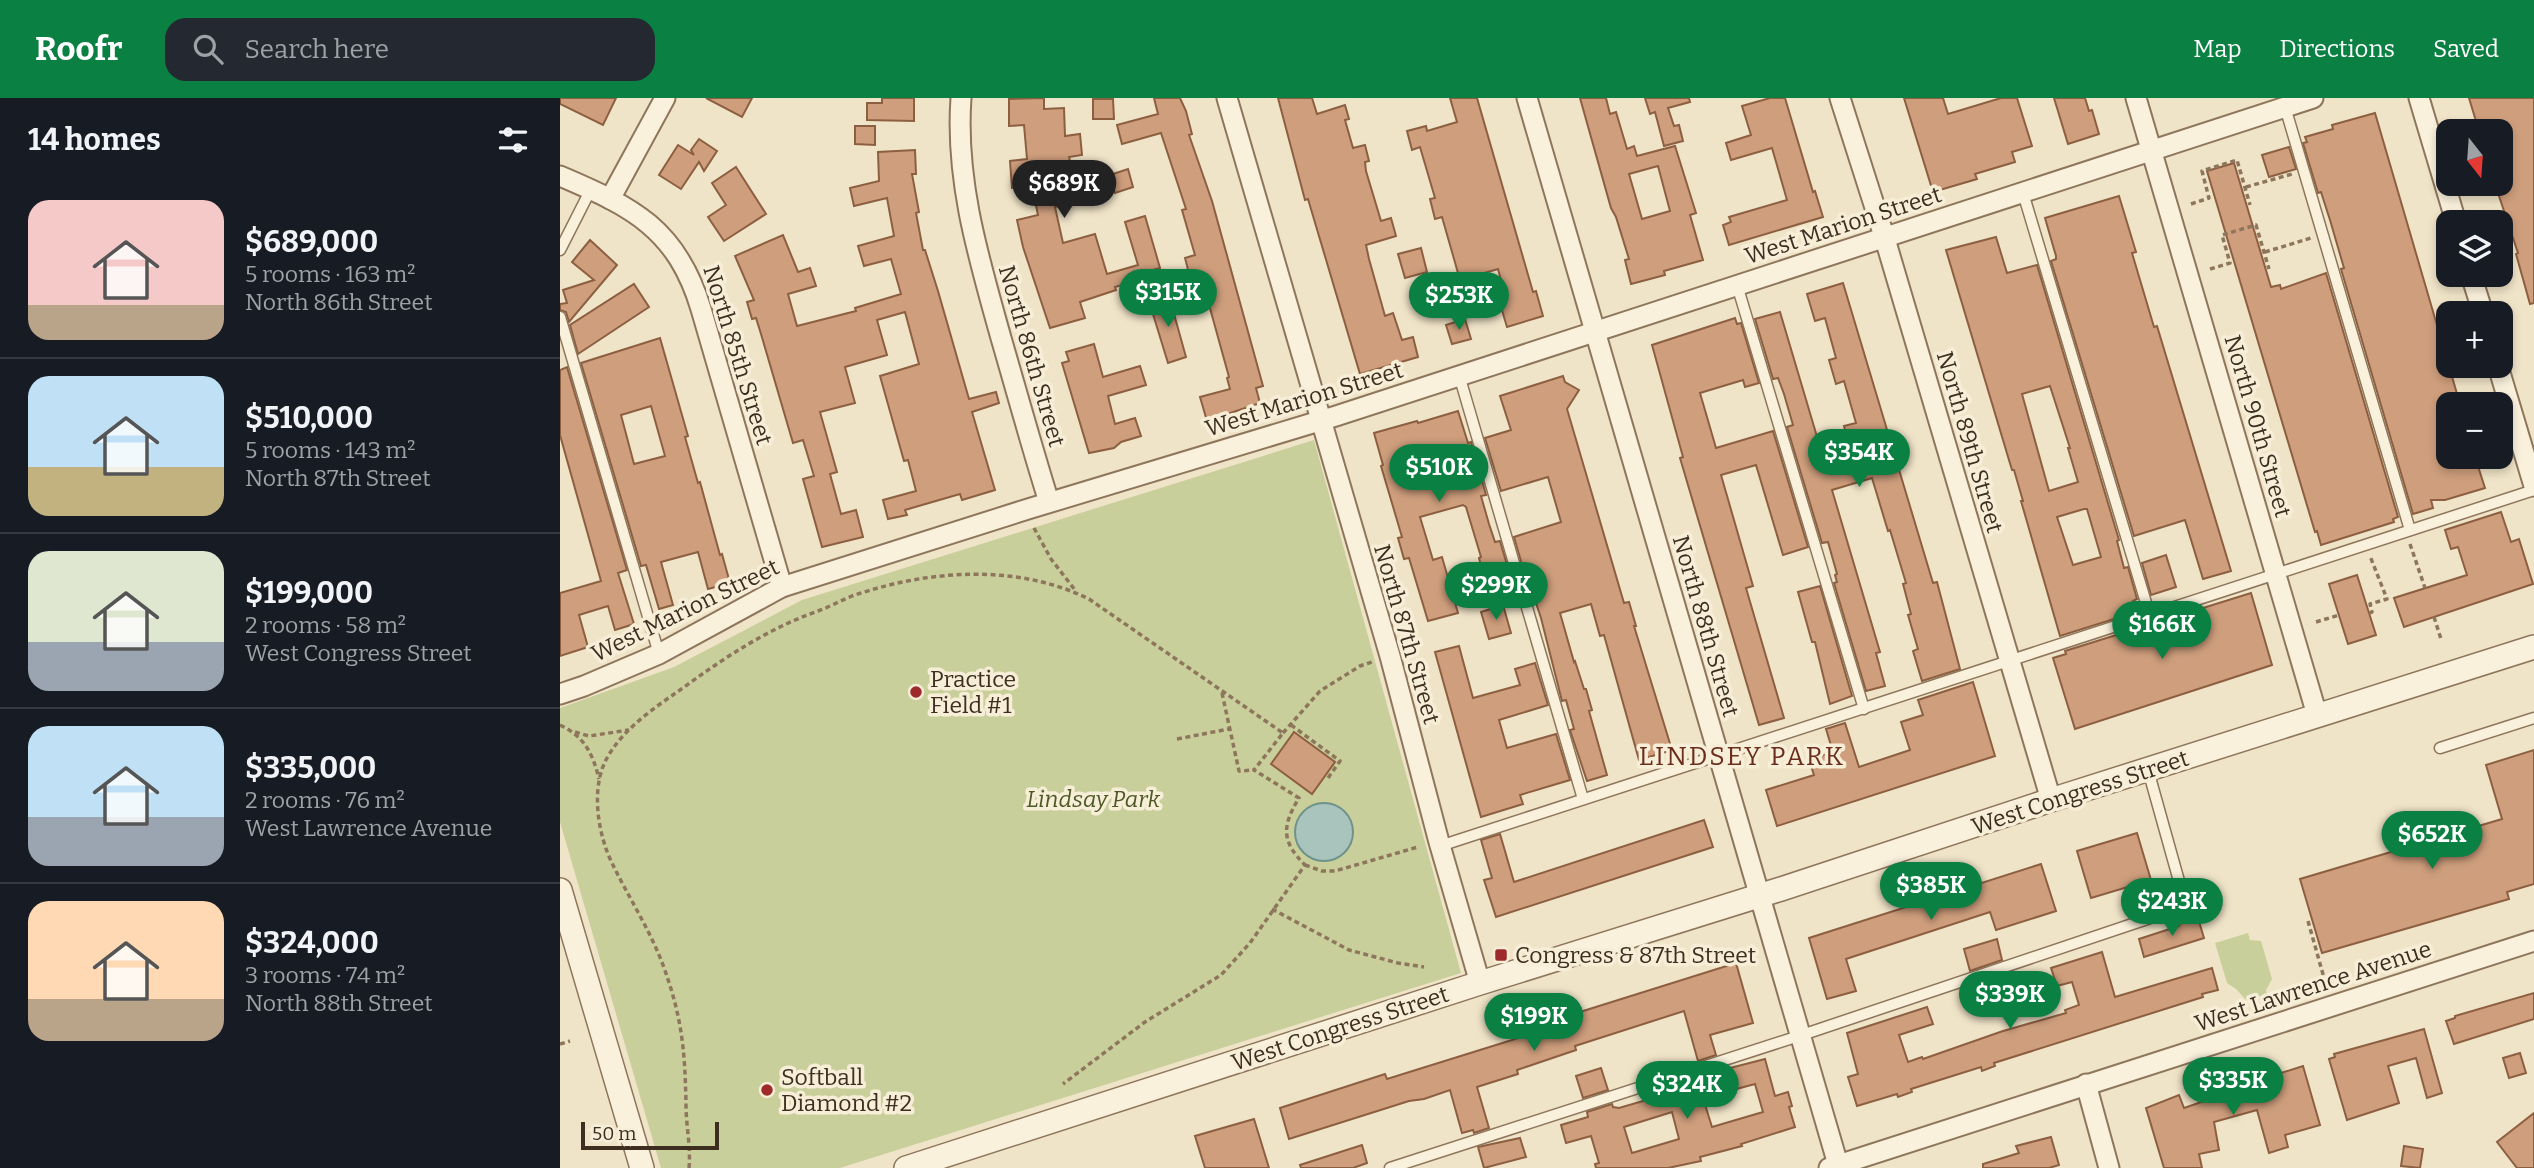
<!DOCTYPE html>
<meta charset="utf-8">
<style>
body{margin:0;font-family:Bitter,serif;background:#242831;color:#f1f3f6;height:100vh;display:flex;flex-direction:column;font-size:26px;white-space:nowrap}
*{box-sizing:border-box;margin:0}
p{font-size:23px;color:#9ea1a6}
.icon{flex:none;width:38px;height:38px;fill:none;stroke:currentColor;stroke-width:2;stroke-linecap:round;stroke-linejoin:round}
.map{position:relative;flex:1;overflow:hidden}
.details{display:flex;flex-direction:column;background:#171b24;width:560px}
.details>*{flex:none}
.needle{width:46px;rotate:163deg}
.controls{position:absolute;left:1876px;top:21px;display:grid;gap:14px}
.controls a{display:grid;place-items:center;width:77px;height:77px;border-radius:14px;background:#171b24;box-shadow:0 4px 10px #0003;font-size:35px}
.scale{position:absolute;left:21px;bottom:18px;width:138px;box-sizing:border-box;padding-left:7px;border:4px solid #3d2e20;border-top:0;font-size:19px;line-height:24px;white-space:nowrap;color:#3d2e20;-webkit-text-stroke:5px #f7eed8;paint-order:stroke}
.price{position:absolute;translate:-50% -60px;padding:0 16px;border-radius:24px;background:#0b8043;color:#fff;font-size:23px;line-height:46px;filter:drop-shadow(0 2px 4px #0008)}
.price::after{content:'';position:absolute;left:50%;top:42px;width:21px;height:16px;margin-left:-10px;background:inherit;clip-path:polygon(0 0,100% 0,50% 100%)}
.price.selected{background:#222;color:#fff}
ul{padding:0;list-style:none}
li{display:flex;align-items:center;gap:21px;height:175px;padding:0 28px}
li+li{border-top:2px solid #363941}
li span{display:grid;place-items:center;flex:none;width:196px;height:140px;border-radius:21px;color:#555}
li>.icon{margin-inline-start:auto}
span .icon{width:84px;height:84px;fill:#fffc;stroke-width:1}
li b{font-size:30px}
h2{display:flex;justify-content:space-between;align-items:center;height:84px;padding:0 28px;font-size:30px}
header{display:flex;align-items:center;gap:42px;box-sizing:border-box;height:98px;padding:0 35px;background:#0b8043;color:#fff}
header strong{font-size:33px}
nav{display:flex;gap:38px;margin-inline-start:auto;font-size:24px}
.search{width:490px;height:63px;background:#242831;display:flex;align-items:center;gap:18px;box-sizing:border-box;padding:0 24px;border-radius:21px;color:#9ea1a6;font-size:26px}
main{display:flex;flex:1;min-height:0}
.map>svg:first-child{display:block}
</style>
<header>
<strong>Roofr</strong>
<div class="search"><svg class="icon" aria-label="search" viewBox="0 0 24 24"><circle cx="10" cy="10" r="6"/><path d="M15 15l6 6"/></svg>Search here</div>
<nav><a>Map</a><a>Directions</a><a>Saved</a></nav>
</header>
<main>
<section class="details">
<h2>14 homes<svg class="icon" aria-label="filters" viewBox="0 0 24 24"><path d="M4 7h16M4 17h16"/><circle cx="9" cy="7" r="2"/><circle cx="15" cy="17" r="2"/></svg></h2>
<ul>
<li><span style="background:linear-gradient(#f6c9c9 75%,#b9a48a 0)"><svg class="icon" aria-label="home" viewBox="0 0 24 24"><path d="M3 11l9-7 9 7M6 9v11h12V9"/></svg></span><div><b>$689,000</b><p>5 rooms · 163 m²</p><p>North 86th Street</p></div></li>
<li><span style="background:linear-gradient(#bfe0f5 65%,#c2b280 0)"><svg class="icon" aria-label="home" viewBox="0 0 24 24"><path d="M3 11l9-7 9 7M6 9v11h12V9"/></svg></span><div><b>$510,000</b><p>5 rooms · 143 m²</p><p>North 87th Street</p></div></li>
<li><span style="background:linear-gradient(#dfe7d0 65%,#9aa5b1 0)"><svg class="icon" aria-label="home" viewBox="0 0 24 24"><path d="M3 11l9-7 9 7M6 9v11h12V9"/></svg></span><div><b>$199,000</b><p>2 rooms · 58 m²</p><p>West Congress Street</p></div></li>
<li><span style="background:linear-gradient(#bfe0f5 65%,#9aa5b1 0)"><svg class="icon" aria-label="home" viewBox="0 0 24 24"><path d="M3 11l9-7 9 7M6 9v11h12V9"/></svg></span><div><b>$335,000</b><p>2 rooms · 76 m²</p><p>West Lawrence Avenue</p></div></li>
<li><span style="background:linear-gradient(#ffd9b3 70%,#b9a48a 0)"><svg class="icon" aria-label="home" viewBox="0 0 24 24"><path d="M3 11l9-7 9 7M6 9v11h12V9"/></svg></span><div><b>$324,000</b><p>3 rooms · 74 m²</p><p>North 88th Street</p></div></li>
</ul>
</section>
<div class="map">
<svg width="1974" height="1070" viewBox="0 0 1974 1070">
<rect width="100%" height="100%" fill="#f0e4c8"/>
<!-- green -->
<g fill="#c9cf9b">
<polygon points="754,342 901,875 280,1070 101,1070 0,724 0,610 114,569 242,502"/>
<polygon points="1688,835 1690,842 1701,843 1712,881 1706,892 1707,896 1687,903 1676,891 1667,885 1655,845"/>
</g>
<!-- water -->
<circle fill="#a9c4bc" stroke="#6f938a" stroke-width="2" cx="764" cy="734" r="29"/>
<!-- building -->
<g fill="#cf9f7d" stroke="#8d5f41" stroke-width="2" fill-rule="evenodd">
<polygon points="0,0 56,0 43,27 0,6"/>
<polygon points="146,0 192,0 182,19"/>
<polygon points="322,0 354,0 354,23 307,22 307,5 322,5"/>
<polygon points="484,0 484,11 504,10 505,38 520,36 522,57 509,59 520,102 495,109 503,145 535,136 547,176 578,167 565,124 585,118 600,170 589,173 591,179 555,189 556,192 520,204 525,220 490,230 463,149 457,122 478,117 472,88 452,90 450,63 467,61 464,27 449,28 449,1"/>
<polygon points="594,0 620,0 626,13 632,36 629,37 652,103 703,288 696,290 700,305 647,323 640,299 670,291 667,280 669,279 643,185 632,187 625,160 635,157 622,112 626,111 601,35 562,46 557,27 598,16"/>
<polygon points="718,0 752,0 757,16 785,7 789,21 785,22 793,50 805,47 809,63 805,64 806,73 821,123 831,120 836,138 806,147 809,161 825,218 833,215 842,242 853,239 858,259 800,276 748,101 745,102"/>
<polygon points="890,0 917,0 973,194 976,193 983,218 947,229 939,202 946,200 938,171 900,182 882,119 875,121 870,101 875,100 860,49 852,52 847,33 866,28 867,33 897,24"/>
<path d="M1020 0H1046L1050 16 1056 14 1067 51 1074 48 1077 58 1115 48 1136 115 1130 117 1143 162 1104 173 1105 177 1071 186 1065 162 1069 161 1056 119 1051 110ZM1098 68 1110 113 1082 121 1069 76Z"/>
<polygon points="1085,0 1129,0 1130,4 1108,10 1114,28 1119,27 1123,43 1104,48 1095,14 1090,16"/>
<polygon points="1210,0 1225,0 1253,94 1255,93 1263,119 1169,147 1163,127 1171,124 1169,119 1227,102 1212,50 1171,62 1166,45 1191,37 1182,8"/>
<polygon points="1344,0 1383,0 1388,16 1441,0 1457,0 1472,48 1452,54 1455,64 1415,76 1417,81 1373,94"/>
<polygon points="1494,0 1525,0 1529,13 1532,12 1539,36 1508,46"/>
<polygon points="1909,0 1974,0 1974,205 1970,206 1956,156 1958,155 1935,86 1941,86 1941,33 1919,33"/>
<polygon points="533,1 553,1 554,21 533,21"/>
<polygon points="1815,15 1900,306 1888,306 1888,359 1915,359 1925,390 1885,402 1871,402 1873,410 1853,416 1781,171 1784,170 1770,122 1761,94 1758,95 1743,45 1747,44 1745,39 1773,31 1772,27"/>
<polygon points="295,28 315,28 315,47 295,46"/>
<polygon points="139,41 157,53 144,73 139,64 121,91 99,77 118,47 134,57 131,52"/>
<polygon points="1729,49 1736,71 1709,79 1702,57"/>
<polygon points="355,52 356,76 352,76 359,114 356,115 363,152 365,152 378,193 409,301 436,294 439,305 412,314 435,392 402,402 400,396 345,412 347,417 328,421 323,402 356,393 348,362 344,363 320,278 359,266 345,214 317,222 327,257 285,269 295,305 260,314 277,374 270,376 281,416 296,412 303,439 262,449 243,381 254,378 243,342 233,345 201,236 196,220 192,221 187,204 194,202 175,158 223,137 238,174 250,170 256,188 228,196 237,228 296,213 295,210 341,196 331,161 304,168 298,148 334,138 327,100 294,108 290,90 319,83 318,54"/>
<polygon points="1674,65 1711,189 1720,187 1721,191 1766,175 1838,419 1833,421 1834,424 1761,447 1757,433 1755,434 1647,73"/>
<polygon points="176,69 206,116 164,143 148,119 166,107 152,85"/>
<polygon points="568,71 573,89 555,95 550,77"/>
<polygon points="1559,98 1576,154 1572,155 1594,229 1597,228 1671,473 1643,481 1625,422 1574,438 1491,163 1496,161 1496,158 1485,120"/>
<path d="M1436 139 1447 175 1477 167 1559 442 1557 443 1564 470 1568 469 1577 501 1573 503 1576 514 1500 538 1461 403H1463L1454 372H1452L1386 152ZM1490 288 1510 350H1508L1518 384 1489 393 1462 296ZM1524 411H1527L1541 459 1513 467 1497 419Z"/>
<polygon points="30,142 57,167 9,224 6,214 0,212 0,206 7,205 3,192 34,182 12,164"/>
<polygon points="861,150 867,174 845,180 838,156"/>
<polygon points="1283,185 1373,485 1377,484 1400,571 1362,583 1353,553 1358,551 1348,517 1351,516 1343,486 1346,485 1330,432 1328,433 1312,380 1272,392 1320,554 1316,555 1325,588 1306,593 1274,485 1277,484 1275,477 1277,476 1268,444 1262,445 1227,329 1233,327 1224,296 1218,280 1213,281 1195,221 1220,214 1266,369 1293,361 1284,328 1296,325 1284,283 1276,286 1269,262 1276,260 1265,220 1255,223 1247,196"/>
<polygon points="74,186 89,209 18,256 10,227"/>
<polygon points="609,198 626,259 608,265 589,203"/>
<polygon points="1175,220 1177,226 1181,225 1199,285 1185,289 1183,282 1140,295 1156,350 1213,333 1248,449 1223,457 1196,367 1161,377 1193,488 1186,490 1224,620 1199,627 1120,360 1123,359 1092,247"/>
<polygon points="905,221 911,241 892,246 886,227"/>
<path d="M100 240 128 338 125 339 138 385 140 384 160 457 162 456 170 485 148 491 138 454 101 464 113 507 99 511 86 467 81 468 21 265ZM91 308 105 358 74 366 61 317Z"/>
<polygon points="534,246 543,279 580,268 586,287 548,298 555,326 575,320 581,338 561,344 554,350 529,355 502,265 509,263 506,254"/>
<polygon points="7,269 67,472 58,475 74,526 55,532 48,508 19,517 28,549 0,558 0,495 41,483 0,337 0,272"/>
<polygon points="1003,278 1005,284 1019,292 1007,311 1064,505 1069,504 1076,528 1074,528 1112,652 1079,662 1044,537 1040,538 1031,506 1000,515 1014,564 1015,563 1024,591 1026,591 1032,612 1029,613 1047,677 1027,683 1010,632 1014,631 1006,602 1002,603 981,520 972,493 970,494 954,439 1001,424 988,379 941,393 925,340 951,332 940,298"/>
<polygon points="898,313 908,345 911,344 926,397 921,398 929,426 935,444 940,443 956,498 931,506 919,460 921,459 906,409 903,407 860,419 873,462 882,459 898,515 868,523 849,460 844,461 838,440 842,439 821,368 823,367 814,335 857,323 858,325"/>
<polygon points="1941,414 1951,444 1959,441 1973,486 1844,529 1834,500 1907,477 1898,449 1891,451 1885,432"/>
<polygon points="1606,457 1616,489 1591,497 1582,465"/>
<polygon points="1797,477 1816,537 1788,546 1769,486"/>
<polygon points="1260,488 1292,598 1270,606 1255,544 1252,544 1238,494"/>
<polygon points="1691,495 1712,567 1515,631 1493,560 1506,556 1505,553"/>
<polygon points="943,507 951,535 929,541 921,514"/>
<polygon points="899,548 913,600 960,587 955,571 975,565 988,607 939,622 947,650 996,636 1010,682 960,697 963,706 921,719 875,554"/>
<polygon points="1413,584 1435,658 1217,728 1206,692 1254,677 1249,662 1273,654 1266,631 1285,625 1299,669 1350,652 1341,624 1363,617 1358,602"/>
<polygon points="734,634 775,664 752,696 711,666"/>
<polygon points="1974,652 1974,786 1947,794 1949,801 1762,855 1740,781 1942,721 1926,667"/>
<polygon points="1144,722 1153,749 936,819 924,782 932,780 921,742 940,736 954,784"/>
<polygon points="1577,735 1591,782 1531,800 1517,753"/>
<polygon points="1481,766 1496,813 1436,832 1430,814 1286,861 1296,893 1267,901 1249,840"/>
<polygon points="1638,820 1644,840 1584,859 1579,841 1619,828 1619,826"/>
<polygon points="1437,841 1442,862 1410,873 1404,851"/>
<polygon points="1542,854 1555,899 1652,870 1658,892 1642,896 1643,899 1434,965 1435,968 1422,973 1421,969 1351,991 1352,994 1338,999 1337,996 1297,1008 1288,979 1298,976 1287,935 1367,909 1373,926 1339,937 1348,964 1362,959 1363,961 1443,933 1506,915 1505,912 1519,907 1512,884 1497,888 1491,870"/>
<polygon points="1176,865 1193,925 1150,937 1156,957 1138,963 1124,913 1015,948 1016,952 957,972 958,976 917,989 929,1030 914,1035 913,1032 902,1035 890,992 864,1001 849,1003 729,1041 720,1010 825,976 827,981 952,942 1021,918 1020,914"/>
<polygon points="1447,876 1454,902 1422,911 1415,887"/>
<polygon points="1974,895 1974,921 1894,946 1886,923 1895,920 1895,918"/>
<polygon points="1864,931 1882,995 1867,1000 1856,960 1828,968 1839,1005 1787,1022 1769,961 1775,959 1774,956"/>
<polygon points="1960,955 1966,975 1949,980 1943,960"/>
<path d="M1205 961 1215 998 1228 994 1232 1008 1229 1009 1235 1029 1181 1046 1182 1048 1140 1059 1141 1063 1108 1070H1036L1035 1066 1039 1065 1031 1038 1006 1045 1001 1027 1028 1019 1027 1014 1052 1006 1053 1009 1059 1010 1121 992 1120 987 1144 981 1143 977ZM1195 986 1203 1014 1152 1029 1143 1000ZM1112 1014 1119 1041 1072 1055 1064 1029Z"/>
<polygon points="1743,968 1760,1027 1725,1037 1728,1049 1709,1055 1697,1012 1654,1024 1659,1052 1639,1056 1642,1070 1604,1070 1586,1010 1619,997 1624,1010 1656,999 1655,995 1693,986 1693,984"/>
<polygon points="1041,970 1048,992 1023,1000 1016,978"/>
<polygon points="1974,1015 1974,1070 1957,1070 1937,1044"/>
<polygon points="694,1021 709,1070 645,1070 635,1038"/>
<polygon points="1491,1039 1499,1067 1489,1070 1423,1070 1423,1066 1459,1055 1456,1048"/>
<polygon points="960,1040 966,1059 924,1070 918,1049"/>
<polygon points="802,1047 807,1065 793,1070 741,1070 740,1067"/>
<polygon points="1844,1048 1863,1051 1860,1070 1841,1068"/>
</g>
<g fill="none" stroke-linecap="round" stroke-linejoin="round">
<!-- service casing -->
<g stroke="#8d765c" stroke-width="13">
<g id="service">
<polyline points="1725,9 1850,432"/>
<polyline points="1463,95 1590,518"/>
<polyline points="0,152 31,91"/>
<polyline points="1177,187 1304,611"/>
<polyline points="0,219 99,556"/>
<polyline points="899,277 1023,701"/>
<polyline points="1880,650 1974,620"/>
<polyline points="880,748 1974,392"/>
<polyline points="830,1070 1242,937 1626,808 1588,672"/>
</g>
</g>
<!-- minor casing -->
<g stroke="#8d765c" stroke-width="23">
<g id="minor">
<path d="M401 0C395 83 419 161 441 240 457 295 472 350 489 404"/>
<polyline points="667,0 830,558 879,744 920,885"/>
<polyline points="967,0 1279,1070"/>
<polyline points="1280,0 1325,141 1491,702"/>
<polyline points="1576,0 1757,617"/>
<polyline points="1859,0 1896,124"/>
<path d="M0 78C73 109 117 131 141 211L222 489"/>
<polyline points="50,101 105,0"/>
<polyline points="1911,177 1923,215"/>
<polyline points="1938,268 1974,388"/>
<polyline points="0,596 24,588 99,556 222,489 468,411 776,318 1753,0"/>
<polyline points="1526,986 1549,1070"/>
<polyline points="1269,1070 1974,843"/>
</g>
</g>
<!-- tertiary casing -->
<g stroke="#8d765c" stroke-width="26">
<g id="tertiary">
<polyline points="0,792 82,1070"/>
<polyline points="346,1070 920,885 1221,791 1491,702 1974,549"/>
</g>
</g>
<!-- path -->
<g stroke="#8d765c" stroke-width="3.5" stroke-dasharray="5 3.5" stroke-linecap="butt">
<polyline points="1686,89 1732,76"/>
<polyline points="1631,106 1649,100 1642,73 1677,62 1690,107"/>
<polyline points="1705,154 1751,140"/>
<polyline points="1650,171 1670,165 1662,137 1696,127 1709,171"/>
<polyline points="474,430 491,461 515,492"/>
<polyline points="1850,446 1865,490"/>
<polyline points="1809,515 1812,514 1810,506 1827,501 1810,458"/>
<polyline points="1874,519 1881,541"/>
<polyline points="1756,524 1779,517"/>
<polyline points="662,595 679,673 694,672"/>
<path d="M0 627C24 638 33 656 39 681"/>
<polyline points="731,627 780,663 768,680"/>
<polyline points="15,634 29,638 69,632"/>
<polyline points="723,635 760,593 800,568 812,564"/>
<polyline points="617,641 669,631"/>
<polyline points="745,767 762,773 775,773 858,749"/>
<polyline points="712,811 789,852 838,865 864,869"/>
<polyline points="1748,823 1766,887"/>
<polyline points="0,946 10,943"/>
<path d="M129 1070C131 1049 126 1028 126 1007 125 952 122 919 103 867 90 832 69 800 53 767 38 738 30 690 47 660 63 631 94 610 120 592 164 560 207 531 258 513 269 509 280 503 292 498 367 472 456 465 529 501L723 635 694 672 739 700C722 728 721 743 745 767L690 845 661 877 585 924 503 986"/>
</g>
<!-- service -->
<use href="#service" stroke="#faf1dc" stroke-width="10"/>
<!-- minor -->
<use href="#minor" stroke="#faf1dc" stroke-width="19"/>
<!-- tertiary -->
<use href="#tertiary" stroke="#faf1dc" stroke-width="23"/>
</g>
<!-- markers -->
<g fill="#9e2a2b" stroke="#f7eed8" stroke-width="2.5">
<circle cx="356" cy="594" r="7"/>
<rect x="934" y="850" width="14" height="14" rx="3.5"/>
<circle cx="207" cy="992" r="7"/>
</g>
<g text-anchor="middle" stroke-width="7" stroke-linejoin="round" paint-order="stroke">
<!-- street labels -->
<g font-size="23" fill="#3d2e20" stroke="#f7eed8">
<text transform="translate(1283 127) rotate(-18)" y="8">West Marion Street</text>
<text transform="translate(178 257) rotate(73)" y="8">North 85th Street</text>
<text transform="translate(472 258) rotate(74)" y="8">North 86th Street</text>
<text transform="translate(744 301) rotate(-17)" y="8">West Marion Street</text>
<text transform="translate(1698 328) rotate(74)" y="8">North 90th Street</text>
<text transform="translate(1410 344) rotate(74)" y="8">North 89th Street</text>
<text transform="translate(125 512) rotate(-26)" y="8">West Marion Street</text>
<text transform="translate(1146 528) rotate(74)" y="8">North 88th Street</text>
<text transform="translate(847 536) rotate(74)" y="8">North 87th Street</text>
<text transform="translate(1520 694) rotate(-18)" y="8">West Congress Street</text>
<text transform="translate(1753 888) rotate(-18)" y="8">West Lawrence Avenue</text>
<text transform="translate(780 930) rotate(-18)" y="8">West Congress Street</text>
</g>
<!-- poi labels -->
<g font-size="23" fill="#3d2e20" stroke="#f7eed8" text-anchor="start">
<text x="370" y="589">Practice<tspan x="370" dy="26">Field #1</tspan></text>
<text x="955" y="865">Congress &amp; 87th Street</text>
<text x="221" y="987">Softball<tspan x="221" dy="26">Diamond #2</tspan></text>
</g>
<!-- park labels -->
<g font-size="23" font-style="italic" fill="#4d5a26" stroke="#f7eed8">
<text x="533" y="709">Lindsay Park</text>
</g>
<!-- quarter labels -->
<g font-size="26" letter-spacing="2" fill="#6b2e1e" stroke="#f7eed8">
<text x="1182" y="667">LINDSEY PARK</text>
</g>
</g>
</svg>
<div class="controls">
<a><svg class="needle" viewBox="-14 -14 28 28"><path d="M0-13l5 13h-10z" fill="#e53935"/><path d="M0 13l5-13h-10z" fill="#9ea1a6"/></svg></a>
<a><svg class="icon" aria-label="layers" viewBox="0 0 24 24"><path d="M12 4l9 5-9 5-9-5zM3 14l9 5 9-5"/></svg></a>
<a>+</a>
<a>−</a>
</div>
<div class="scale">50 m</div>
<b class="price selected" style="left:504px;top:122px">$689K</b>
<b class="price" style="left:608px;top:231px">$315K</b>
<b class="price" style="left:899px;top:234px">$253K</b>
<b class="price" style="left:1299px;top:391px">$354K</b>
<b class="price" style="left:879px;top:406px">$510K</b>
<b class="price" style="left:936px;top:524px">$299K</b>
<b class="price" style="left:1602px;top:563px">$166K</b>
<b class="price" style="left:1872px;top:773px">$652K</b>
<b class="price" style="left:1371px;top:824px">$385K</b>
<b class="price" style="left:1612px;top:840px">$243K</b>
<b class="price" style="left:1450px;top:933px">$339K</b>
<b class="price" style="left:974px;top:955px">$199K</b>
<b class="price" style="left:1673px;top:1019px">$335K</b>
<b class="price" style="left:1127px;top:1023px">$324K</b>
</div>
</main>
